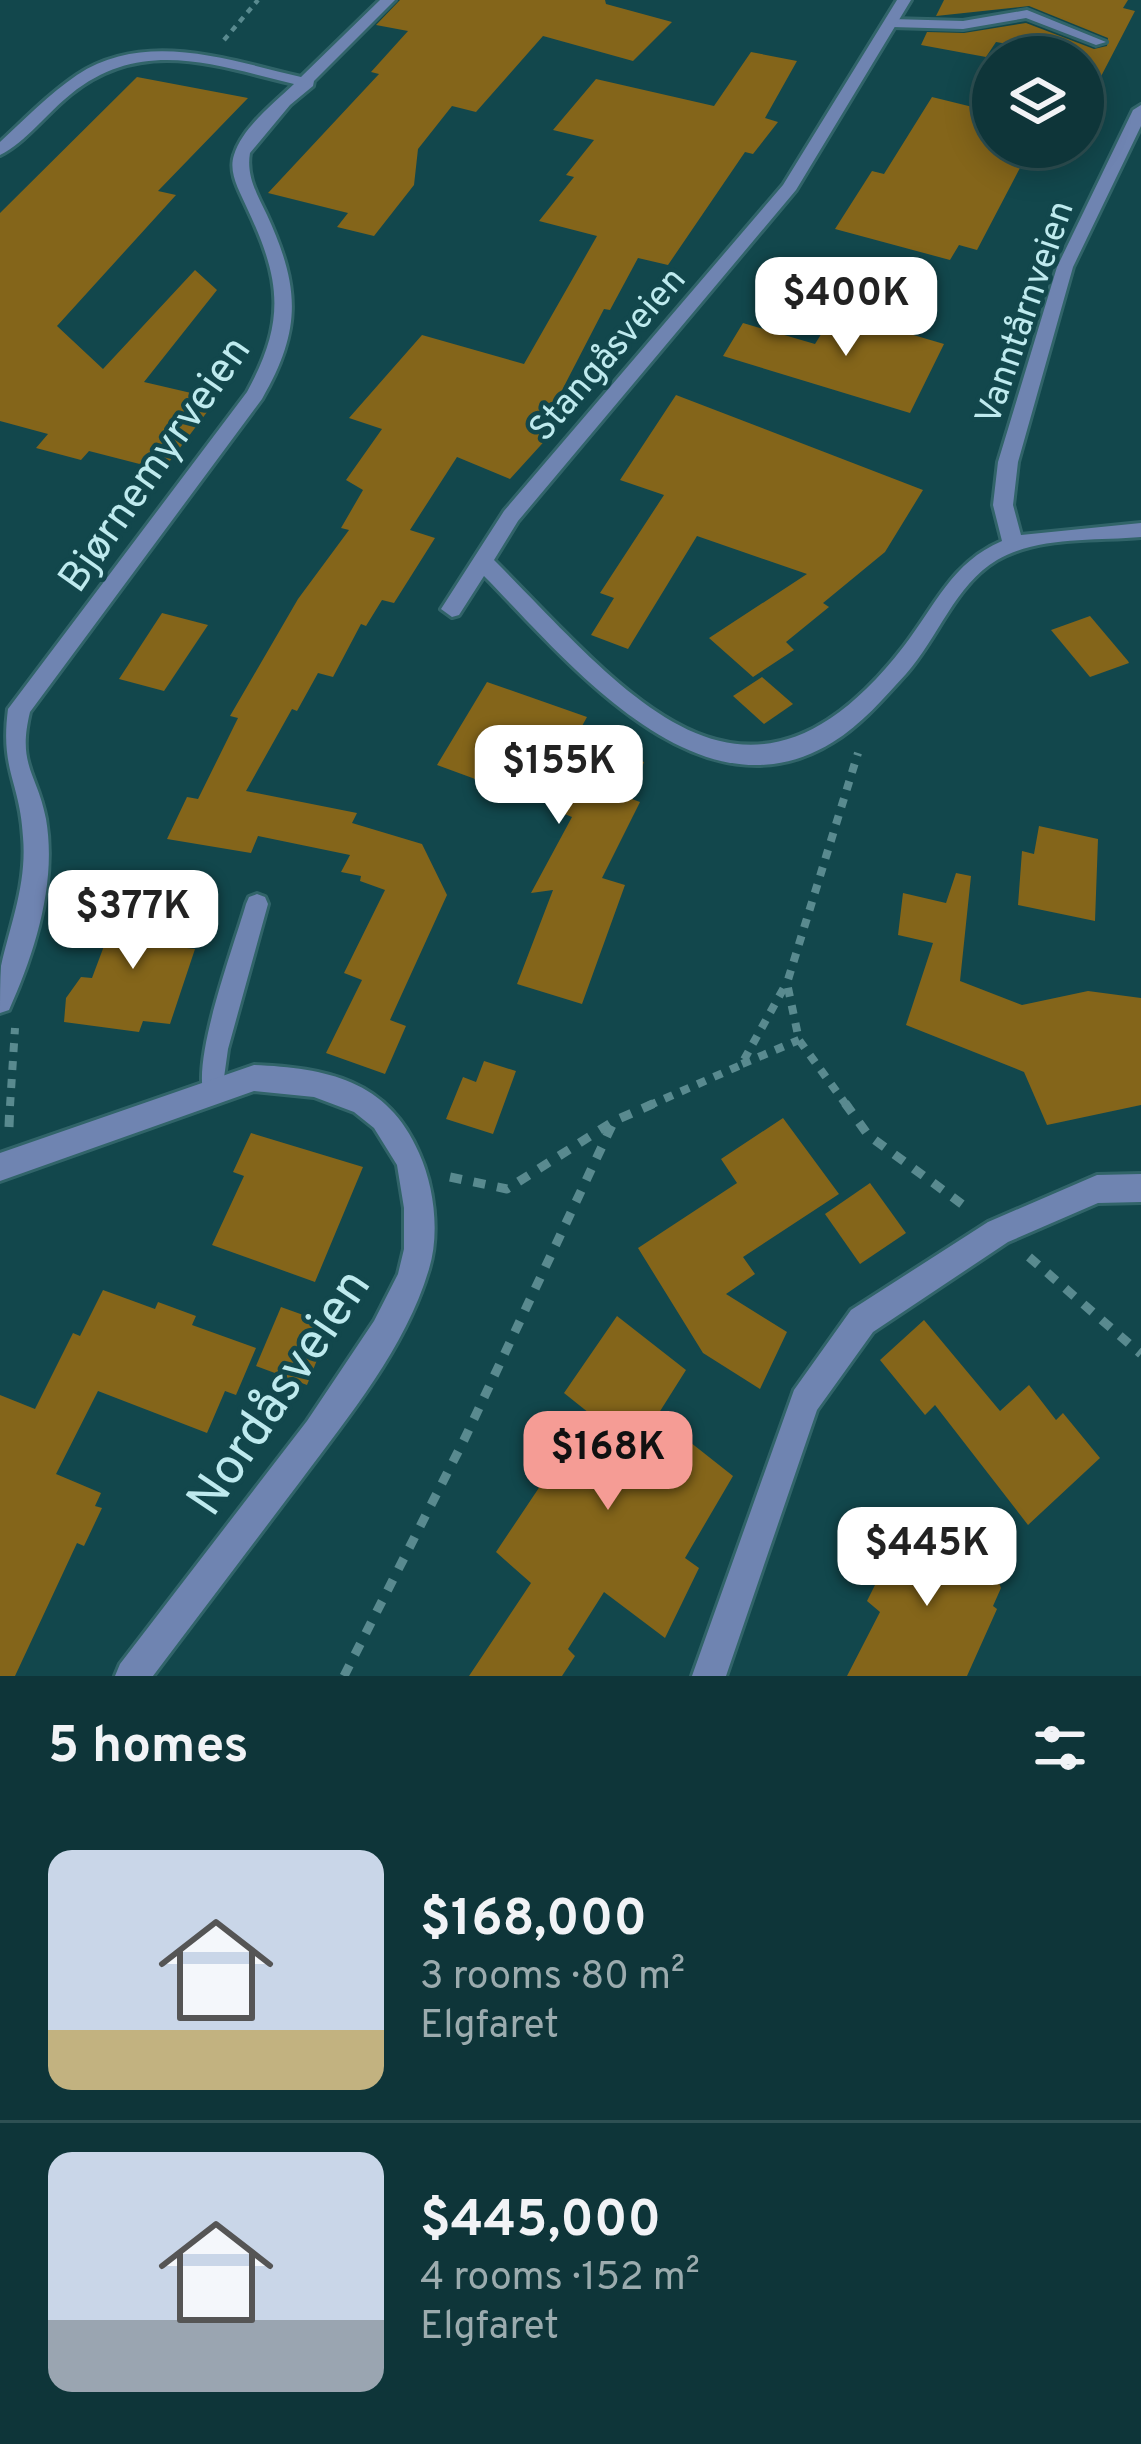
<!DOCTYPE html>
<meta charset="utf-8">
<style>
body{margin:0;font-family:Overpass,sans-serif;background:#1c4044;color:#f1f3f6;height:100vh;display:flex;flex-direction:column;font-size:45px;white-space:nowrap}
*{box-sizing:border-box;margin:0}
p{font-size:39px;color:#9babae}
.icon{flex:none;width:66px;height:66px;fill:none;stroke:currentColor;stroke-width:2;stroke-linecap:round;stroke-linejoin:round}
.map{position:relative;height:1676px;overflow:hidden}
.details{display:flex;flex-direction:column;background:#0e3539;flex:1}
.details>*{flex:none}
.controls{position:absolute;left:972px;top:36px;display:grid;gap:24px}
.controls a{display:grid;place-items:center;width:132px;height:132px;border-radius:50%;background:#0e3539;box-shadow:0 6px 30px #0003,0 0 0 3px #2e5053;font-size:60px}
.price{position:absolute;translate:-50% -102px;padding:0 27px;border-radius:24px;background:#fff;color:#222;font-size:39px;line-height:78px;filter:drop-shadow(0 3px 6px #0008)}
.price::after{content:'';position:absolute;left:50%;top:72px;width:36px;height:27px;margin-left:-18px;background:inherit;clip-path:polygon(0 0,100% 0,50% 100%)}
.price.selected{background:#f59c95;color:#111}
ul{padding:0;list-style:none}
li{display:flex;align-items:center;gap:36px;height:300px;padding:0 48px}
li+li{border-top:3px solid #2e5053}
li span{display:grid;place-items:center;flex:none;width:336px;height:240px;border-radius:24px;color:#555}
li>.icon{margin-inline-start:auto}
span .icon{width:144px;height:144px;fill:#fffc;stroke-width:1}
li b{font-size:51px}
h2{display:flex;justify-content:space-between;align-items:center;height:144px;padding:0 48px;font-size:51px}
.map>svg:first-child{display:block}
</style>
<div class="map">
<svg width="1141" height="1676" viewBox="0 0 1141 1676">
<rect width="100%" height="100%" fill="#12474c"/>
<!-- building -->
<g fill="#84651a">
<polygon points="400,0 605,0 606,4 672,22 633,61 543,36 476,112 452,106 418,149 414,185 374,236 337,227 348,213 268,193 379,74 371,72 408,31 376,25"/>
<polygon points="944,0 1128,0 1123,8 1135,11 1083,111 1083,57 996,42 986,57 921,45 927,32 964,33 1026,23 1094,49 1107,46 1108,38 1029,6 936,16"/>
<polygon points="751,52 797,61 765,118 778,122 753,154 745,152 668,265 638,258 610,310 604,309 560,394 580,402 510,479 457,457 410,530 435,538 394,603 382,600 366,626 361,624 333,677 318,673 297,711 292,709 246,791 357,813 352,823 422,844 447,895 390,1020 406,1026 385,1074 326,1053 362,980 344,973 385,890 360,881 361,876 341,872 350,855 258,836 251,853 167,839 187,797 198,799 238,718 230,716 298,599 349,530 341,528 363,490 346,480 382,429 349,418 422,335 524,364 597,236 539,221 574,177 566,175 594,140 553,130 596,79 714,106"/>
<polygon points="137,77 248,98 158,191 176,195 57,326 103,369 195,270 217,290 144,382 217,399 163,470 89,451 81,460 36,448 48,434 0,421 0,213"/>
<polygon points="932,97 993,112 993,147 1031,147 977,250 959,245 950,260 835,229 872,171 884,174"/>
<polygon points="835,312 944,344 910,413 723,356 743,323 815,344"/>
<polygon points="676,395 923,490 885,552 823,603 829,607 786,642 794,650 753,677 709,638 807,574 697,536 628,649 591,635 614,598 600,593 664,495 620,480"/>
<polygon points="162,613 208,625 164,691 119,679"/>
<polygon points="1090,616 1128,661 1129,663 1090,677 1051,630"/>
<polygon points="762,677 793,704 764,724 733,696"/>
<polygon points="487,682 587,717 576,737 644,762 633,792 610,784 607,790 640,802 602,878 625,885 582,1004 517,984 553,890 531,893 572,817 550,808 571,770 507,748 486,783 437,765"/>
<polygon points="1039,826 1098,839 1095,921 1018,905 1022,851 1034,854"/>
<polygon points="956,873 971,876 960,981 1022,1005 1088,991 1141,998 1141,1105 1047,1125 1024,1072 906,1025 933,943 898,935 903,893 946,903"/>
<polygon points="122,898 176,904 162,945 195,949 170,1024 143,1021 139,1032 64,1022 66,998 81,977 92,978"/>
<polygon points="484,1061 516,1071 493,1134 446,1119 463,1077 476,1082"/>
<polygon points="783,1118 839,1194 743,1257 755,1274 726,1294 787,1332 760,1389 703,1353 638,1248 737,1183 721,1159"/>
<polygon points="251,1133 363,1167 315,1282 212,1245 244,1176 233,1172"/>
<polygon points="870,1183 906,1233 860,1264 825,1214"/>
<polygon points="103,1290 155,1309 158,1302 196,1316 192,1325 256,1348 236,1395 225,1391 207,1433 98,1391 56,1474 101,1493 95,1506 102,1508 84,1546 77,1543 15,1676 0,1676 0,1395 35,1409 73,1333 80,1336"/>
<polygon points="281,1307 331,1325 307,1385 256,1366"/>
<polygon points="617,1316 686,1370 657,1416 733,1476 685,1558 699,1568 665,1638 604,1592 568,1649 575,1656 562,1676 469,1676 531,1583 496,1552 589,1413 564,1393"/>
<polygon points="924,1320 1000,1411 1029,1385 1056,1420 1063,1413 1100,1458 1028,1525 935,1405 925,1415 880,1360"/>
<polygon points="911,1513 998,1580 1001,1588 993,1606 997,1609 967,1676 847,1676 880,1612 867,1601"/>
</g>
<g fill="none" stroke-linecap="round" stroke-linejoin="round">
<!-- lane casing -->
<g stroke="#316469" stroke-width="6">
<g id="lane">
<polygon points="1027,10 1106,42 1096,45 1026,18 963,29 892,27 886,23 892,19 963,21"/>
<path d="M257 894 265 897 268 904 228 1049 221 1099 213 1102 205 1099C190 1062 234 946 246 904L249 897Z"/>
</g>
</g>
<!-- street casing -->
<g stroke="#316469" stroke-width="6">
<g id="street">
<path d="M380 0H395L314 81 313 86 290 105 250 153C246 176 257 194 267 215 300 287 302 330 262 399L30 712C17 766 37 772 46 819 57 883 35 952 9 1010L0 1013C0 998 0 981 1 966 11 922 27 883 23 837 20 781 0 771 8 709L247 392C286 321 281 280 247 208 240 192 228 173 234 155 242 128 274 103 294 84 214 65 142 37 71 94 47 113 26 142 0 155V142C25 119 49 94 77 75 146 30 228 60 301 77Z"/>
<path d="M897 0H911L796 190 518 521 494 560C624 690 744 853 904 646 935 606 952 562 1002 541L993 505 998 462 1057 267 1133 110 1141 105V126L1073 267 1018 462 1013 505 1021 535 1141 523V537C1095 541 1039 536 997 560 955 585 938 638 906 674 884 698 861 725 833 742 699 826 567 660 484 576L459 615 452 617 441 609 504 511 783 185Z"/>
<path d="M254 1065C326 1068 388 1080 419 1153 434 1186 440 1233 429 1269 406 1347 349 1416 302 1479 252 1545 203 1610 153 1676H115L120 1664 307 1421 374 1321 398 1274 404 1249V1208L397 1165 374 1128 354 1112 314 1097 254 1091 0 1181V1153Z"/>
<polygon points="1141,1174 1141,1202 1098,1203 1008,1242 873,1332 817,1410 726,1676 692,1676 794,1390 851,1310 988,1222 1097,1175"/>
</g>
</g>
<!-- path-far2 -->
<polyline stroke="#598a8f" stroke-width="4.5" stroke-dasharray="6 6" stroke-linecap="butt" points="224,40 258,0"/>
<!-- path-far1 -->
<g stroke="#598a8f" stroke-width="8" stroke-dasharray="9 9" stroke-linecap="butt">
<polyline points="742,1064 799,1040"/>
<polyline points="10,1106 15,1028"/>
<polyline points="648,1106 741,1065 786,984"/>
<polyline points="847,1106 799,1040 787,983 858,753"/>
</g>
<!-- path -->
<g stroke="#598a8f" stroke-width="9" stroke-dasharray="12 12" stroke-linecap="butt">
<polyline points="845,1103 868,1135 970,1210"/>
<polyline points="9,1127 10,1103"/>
<polyline points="450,1177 507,1189 614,1121 655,1103"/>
<polyline points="1029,1257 1141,1354"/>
<polyline points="344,1676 464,1440 614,1121"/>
</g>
<!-- lane -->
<use href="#lane" fill="#6f84b1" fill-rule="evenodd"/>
<!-- street -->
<use href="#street" fill="#6f84b1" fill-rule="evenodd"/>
</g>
<g text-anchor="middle" stroke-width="9" stroke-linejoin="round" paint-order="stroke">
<!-- far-street labels -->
<g font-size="36" fill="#beeaee" stroke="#12474c">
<text transform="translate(1023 312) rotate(-71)" y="13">Vanntårnveien</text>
<text transform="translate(606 353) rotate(-49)" y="13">Stangåsveien</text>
</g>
<!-- street labels -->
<g font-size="42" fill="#beeaee" stroke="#12474c">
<text transform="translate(153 463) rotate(-55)" y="15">Bjørnemyrveien</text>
</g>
<!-- near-street labels -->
<g font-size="51" fill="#beeaee" stroke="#12474c">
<text transform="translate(277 1391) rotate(-56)" y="18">Nordåsveien</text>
</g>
</g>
</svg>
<div class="controls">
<a><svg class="icon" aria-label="layers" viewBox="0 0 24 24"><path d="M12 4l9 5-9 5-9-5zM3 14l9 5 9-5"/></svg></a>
</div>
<b class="price" style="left:846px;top:359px">$400K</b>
<b class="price" style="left:559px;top:827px">$155K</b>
<b class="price" style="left:133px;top:972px">$377K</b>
<b class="price selected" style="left:608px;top:1513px">$168K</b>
<b class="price" style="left:927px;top:1609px">$445K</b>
</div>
<section class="details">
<h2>5 homes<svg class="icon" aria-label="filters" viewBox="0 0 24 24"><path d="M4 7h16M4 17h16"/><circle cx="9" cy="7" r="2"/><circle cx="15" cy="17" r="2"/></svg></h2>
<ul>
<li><span style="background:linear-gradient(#c9d6e8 75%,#c2b280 0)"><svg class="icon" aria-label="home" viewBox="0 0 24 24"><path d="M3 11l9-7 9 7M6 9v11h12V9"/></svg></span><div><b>$168,000</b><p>3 rooms · 80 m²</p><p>Elgfaret</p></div></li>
<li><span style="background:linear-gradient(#c9d6e8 70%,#9aa5b1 0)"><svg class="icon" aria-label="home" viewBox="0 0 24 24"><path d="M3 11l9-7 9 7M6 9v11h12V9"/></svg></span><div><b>$445,000</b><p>4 rooms · 152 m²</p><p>Elgfaret</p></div></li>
</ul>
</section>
